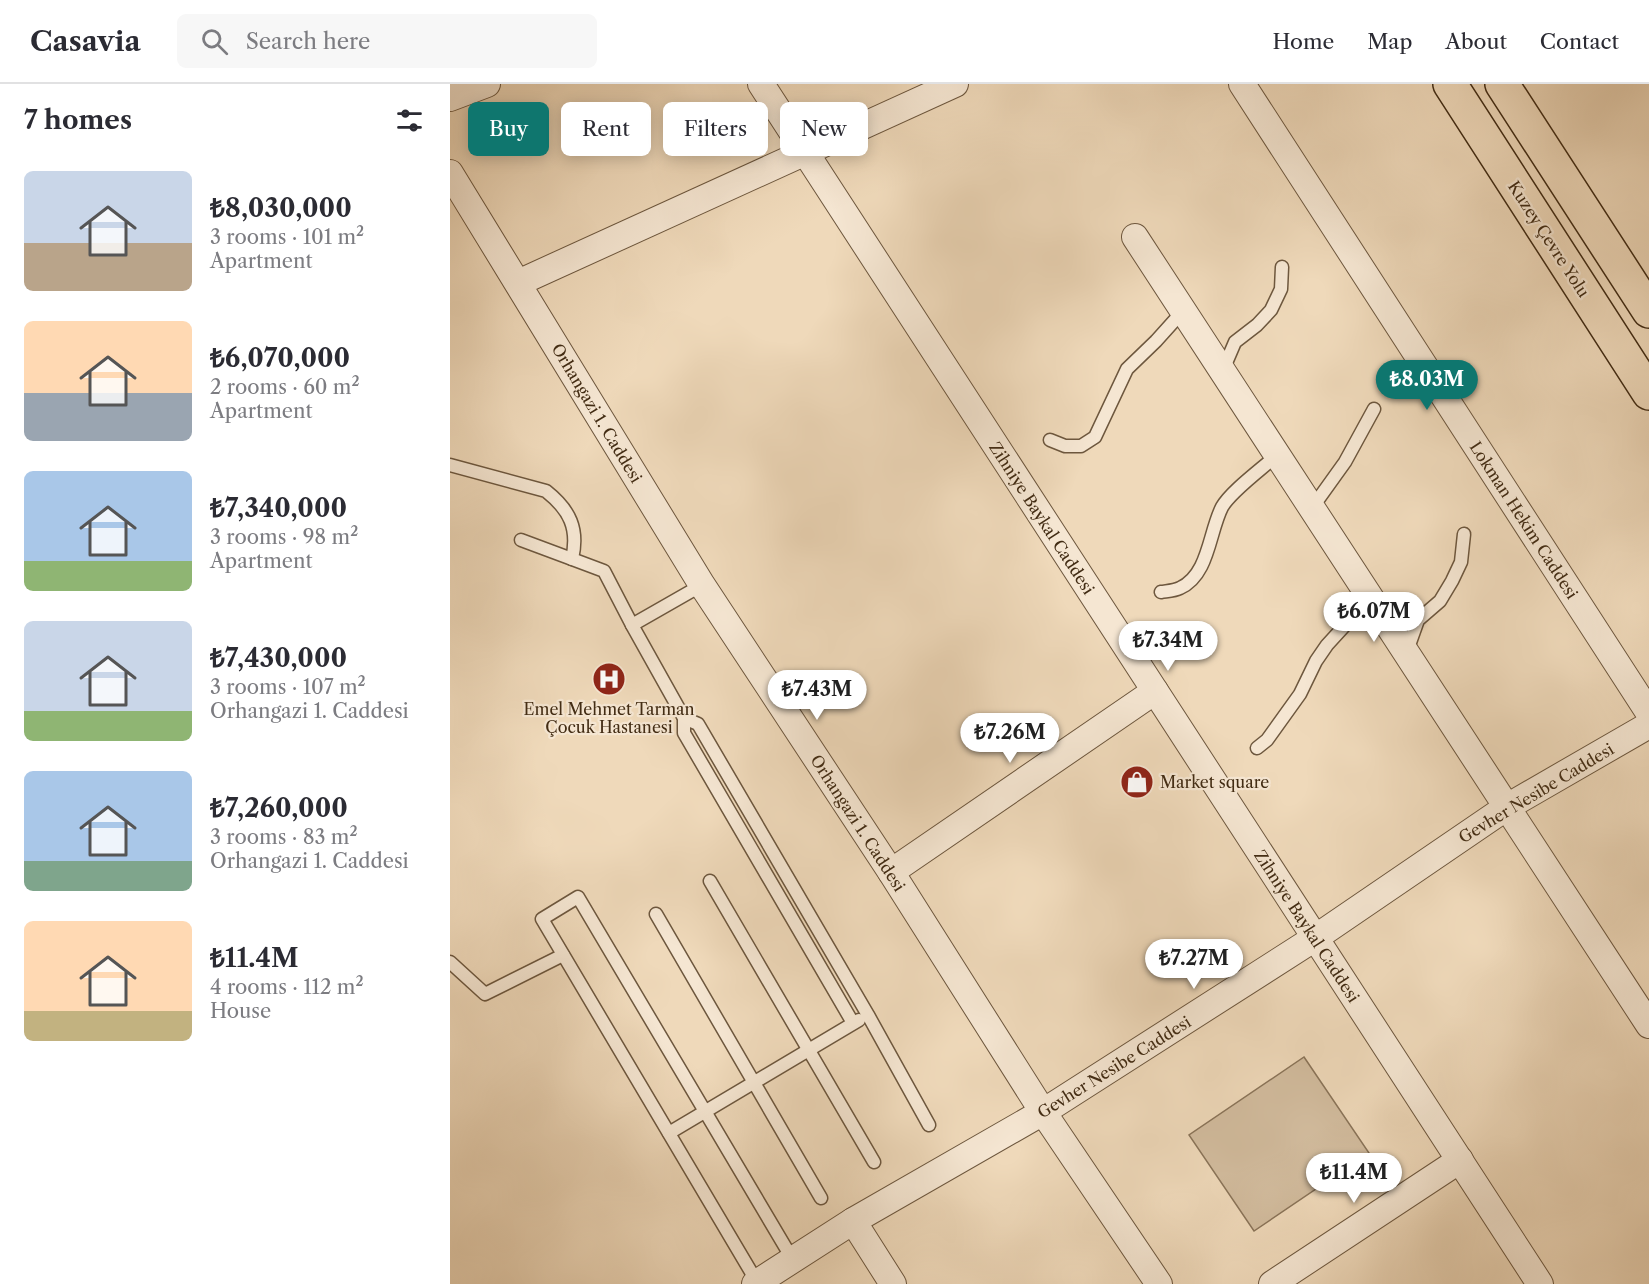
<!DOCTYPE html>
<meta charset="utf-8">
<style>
body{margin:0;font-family:"Libre Caslon Text",serif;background:#f7f7f7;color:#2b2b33;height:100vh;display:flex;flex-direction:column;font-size:22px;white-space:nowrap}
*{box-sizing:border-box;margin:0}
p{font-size:20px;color:#7c7c81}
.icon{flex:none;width:33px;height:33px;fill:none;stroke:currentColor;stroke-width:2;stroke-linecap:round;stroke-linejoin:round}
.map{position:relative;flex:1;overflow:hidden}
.sheet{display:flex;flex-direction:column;background:#fff;width:450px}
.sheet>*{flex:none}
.top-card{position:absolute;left:18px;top:18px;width:570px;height:54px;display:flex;gap:12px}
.price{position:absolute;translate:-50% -51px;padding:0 14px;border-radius:21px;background:#fff;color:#222;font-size:20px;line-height:39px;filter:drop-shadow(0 2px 3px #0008)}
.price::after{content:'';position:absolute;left:50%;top:36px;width:18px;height:14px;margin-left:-9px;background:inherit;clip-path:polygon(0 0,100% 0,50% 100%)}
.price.active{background:#0f766e;color:#fff}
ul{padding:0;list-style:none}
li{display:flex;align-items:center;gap:18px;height:150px;padding:0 24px}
li span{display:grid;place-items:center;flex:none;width:168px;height:120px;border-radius:9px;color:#555}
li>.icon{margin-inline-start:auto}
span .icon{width:72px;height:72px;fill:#fffc;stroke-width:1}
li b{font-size:26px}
h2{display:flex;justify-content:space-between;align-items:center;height:72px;padding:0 24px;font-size:26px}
.chip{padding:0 21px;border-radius:9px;background:#fff;box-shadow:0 3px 15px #0003;font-size:21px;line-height:54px}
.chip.active{background:#0f766e;color:#fff}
header{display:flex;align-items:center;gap:36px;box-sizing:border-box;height:84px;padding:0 30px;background:#fff;border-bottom:2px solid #e1e1e2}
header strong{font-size:28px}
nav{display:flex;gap:33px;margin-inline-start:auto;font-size:21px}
.search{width:420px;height:54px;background:#f7f7f7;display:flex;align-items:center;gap:15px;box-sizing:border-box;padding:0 21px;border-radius:9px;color:#7c7c81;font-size:22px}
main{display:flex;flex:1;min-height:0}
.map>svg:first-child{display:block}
</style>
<header>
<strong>Casavia</strong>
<div class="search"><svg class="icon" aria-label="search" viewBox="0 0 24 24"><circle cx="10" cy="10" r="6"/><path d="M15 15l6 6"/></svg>Search here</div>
<nav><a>Home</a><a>Map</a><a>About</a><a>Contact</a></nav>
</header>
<main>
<section class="sheet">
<h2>7 homes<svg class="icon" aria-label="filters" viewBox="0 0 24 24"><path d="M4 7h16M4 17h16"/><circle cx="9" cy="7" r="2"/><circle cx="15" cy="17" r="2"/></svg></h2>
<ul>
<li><span style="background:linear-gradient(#c9d6e8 60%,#b9a48a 0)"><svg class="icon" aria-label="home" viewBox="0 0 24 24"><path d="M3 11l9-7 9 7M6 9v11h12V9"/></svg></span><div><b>₺8,030,000</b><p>3 rooms · 101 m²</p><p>Apartment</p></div></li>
<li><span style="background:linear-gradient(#ffd9b3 60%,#9aa5b1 0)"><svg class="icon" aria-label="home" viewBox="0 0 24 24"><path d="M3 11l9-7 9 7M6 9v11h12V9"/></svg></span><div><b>₺6,070,000</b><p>2 rooms · 60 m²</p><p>Apartment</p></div></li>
<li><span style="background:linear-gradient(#a9c7e8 75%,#8fb573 0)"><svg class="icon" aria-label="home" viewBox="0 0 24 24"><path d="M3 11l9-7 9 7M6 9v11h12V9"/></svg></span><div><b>₺7,340,000</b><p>3 rooms · 98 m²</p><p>Apartment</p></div></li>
<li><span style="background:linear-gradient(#c9d6e8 75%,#8fb573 0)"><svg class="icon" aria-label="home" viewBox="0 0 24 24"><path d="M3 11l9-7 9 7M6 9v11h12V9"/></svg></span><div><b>₺7,430,000</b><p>3 rooms · 107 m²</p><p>Orhangazi 1. Caddesi</p></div></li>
<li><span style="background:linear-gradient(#a9c7e8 75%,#7fa58c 0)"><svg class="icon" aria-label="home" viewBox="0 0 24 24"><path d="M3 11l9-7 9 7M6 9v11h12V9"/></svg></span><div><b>₺7,260,000</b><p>3 rooms · 83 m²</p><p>Orhangazi 1. Caddesi</p></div></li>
<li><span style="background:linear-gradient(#ffd9b3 75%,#c2b280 0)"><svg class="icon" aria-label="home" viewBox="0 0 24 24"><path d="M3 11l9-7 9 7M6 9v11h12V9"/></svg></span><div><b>₺11.4M</b><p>4 rooms · 112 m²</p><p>House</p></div></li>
</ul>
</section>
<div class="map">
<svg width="1199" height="1200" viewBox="0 0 1199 1200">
<rect width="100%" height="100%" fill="#efd9ba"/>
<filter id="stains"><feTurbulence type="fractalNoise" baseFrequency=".00333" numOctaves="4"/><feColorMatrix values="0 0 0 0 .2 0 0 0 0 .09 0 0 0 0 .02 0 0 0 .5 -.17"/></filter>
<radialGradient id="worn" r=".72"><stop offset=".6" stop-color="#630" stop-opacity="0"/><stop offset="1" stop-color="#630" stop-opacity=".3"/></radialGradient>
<!-- green -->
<polygon fill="#d2bc9e" stroke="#8a7459" stroke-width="1.5" points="854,973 919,1069 804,1147 739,1051"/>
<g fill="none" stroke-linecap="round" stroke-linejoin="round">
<!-- lane casing -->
<g stroke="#6d573e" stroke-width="15">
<g id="lane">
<polyline points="773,286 785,258 807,241 821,226 831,205 832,183"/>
<polyline points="600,356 615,362 631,362 645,353 677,285 706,257 733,227"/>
<path d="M0 381 96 407C120 426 129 445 122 475L154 487 182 541"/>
<polyline points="862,424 895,378 924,325"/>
<polyline points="71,456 122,475"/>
<polyline points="252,501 182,541 234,634 234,649 403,939"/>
<path d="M711 508C717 507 724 507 730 504 759 491 759 448 772 423 781 407 813 384 827 371"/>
<polyline points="957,567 968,536 990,517 1002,497 1011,478 1014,450"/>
<polyline points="234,634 248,640 418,931 479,1041"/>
<polyline points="807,664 817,656 850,610 866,577 877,561 920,514"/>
<polyline points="260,797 424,1078"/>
<polyline points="206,830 371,1114"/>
<polyline points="0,878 35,910 113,871"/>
<polyline points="219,1049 409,936"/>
<polyline points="307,1198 92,835 128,813 343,1176"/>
</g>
</g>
<!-- street casing -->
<g stroke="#6d573e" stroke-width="28">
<g id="street">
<polyline points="311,0 1090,1200"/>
<polyline points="792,0 1199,629"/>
<polyline points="0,14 37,0"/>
<polyline points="0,89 252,501 441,788 593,1028 709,1200"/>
<polyline points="685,153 1199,941"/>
<polyline points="68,199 505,0"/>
<polyline points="441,788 705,607"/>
<polyline points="403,1137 443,1200"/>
<polyline points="305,1200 403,1137 593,1028 865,854 1057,723 1199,641"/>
<polyline points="822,1200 1010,1076"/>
</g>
</g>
<!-- highway casing -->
<g stroke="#422c14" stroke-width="36">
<g id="highway">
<polyline points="1000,0 1199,309"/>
<polyline points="1052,0 1199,227"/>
</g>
</g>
<!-- lane -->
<use href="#lane" stroke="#f5e6d2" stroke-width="12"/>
<!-- street -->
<use href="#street" stroke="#f5e6d2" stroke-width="26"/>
<!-- highway -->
<use href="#highway" stroke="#efd9ba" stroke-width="33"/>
</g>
<!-- icons -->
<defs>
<g id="hospital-disc" transform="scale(1.725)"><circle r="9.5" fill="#8f2418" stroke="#f5e6d2"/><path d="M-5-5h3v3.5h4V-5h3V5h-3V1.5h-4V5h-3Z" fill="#fff"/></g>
<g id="shop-disc" transform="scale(1.725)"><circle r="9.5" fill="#8f2418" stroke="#f5e6d2"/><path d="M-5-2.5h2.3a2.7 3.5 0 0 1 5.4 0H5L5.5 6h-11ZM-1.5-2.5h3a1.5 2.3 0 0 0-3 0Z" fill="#fff"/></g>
</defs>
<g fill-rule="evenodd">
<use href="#hospital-disc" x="159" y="595"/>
<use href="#shop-disc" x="687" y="698"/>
</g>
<g text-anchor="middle" stroke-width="4.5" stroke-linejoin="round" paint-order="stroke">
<!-- street labels -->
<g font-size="16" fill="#422c14" stroke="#f5e6d2">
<text transform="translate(1099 155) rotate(57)" y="6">Kuzey Çevre Yolu</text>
<text transform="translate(147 329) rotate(59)" y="6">Orhangazi 1. Caddesi</text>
<text transform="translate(592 434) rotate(57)" y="6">Zihniye Baykal Caddesi</text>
<text transform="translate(1074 436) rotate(57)" y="6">Lokman Hekim Caddesi</text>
<text transform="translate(1086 709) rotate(-31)" y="6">Gevher Nesibe Caddesi</text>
<text transform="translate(408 739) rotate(57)" y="6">Orhangazi 1. Caddesi</text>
<text transform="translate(857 842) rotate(57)" y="6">Zihniye Baykal Caddesi</text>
<text transform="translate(664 983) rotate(-32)" y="6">Gevher Nesibe Caddesi</text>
</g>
<!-- poi labels -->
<g font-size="16" fill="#422c14" stroke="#f5e6d2">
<text x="159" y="631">Emel Mehmet Tarman<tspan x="159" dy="18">Çocuk Hastanesi</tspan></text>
<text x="710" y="704" text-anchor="start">Market square</text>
</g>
</g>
<rect width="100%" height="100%" filter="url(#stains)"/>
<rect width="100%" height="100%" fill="url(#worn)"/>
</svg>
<b class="price active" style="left:977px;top:327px">₺8.03M</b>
<b class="price" style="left:924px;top:559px">₺6.07M</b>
<b class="price" style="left:718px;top:588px">₺7.34M</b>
<b class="price" style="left:367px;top:637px">₺7.43M</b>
<b class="price" style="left:560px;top:680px">₺7.26M</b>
<b class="price" style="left:744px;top:906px">₺7.27M</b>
<b class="price" style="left:904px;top:1120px">₺11.4M</b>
<div class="top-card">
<a class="chip active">Buy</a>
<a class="chip">Rent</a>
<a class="chip">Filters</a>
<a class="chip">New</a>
</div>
</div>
</main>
